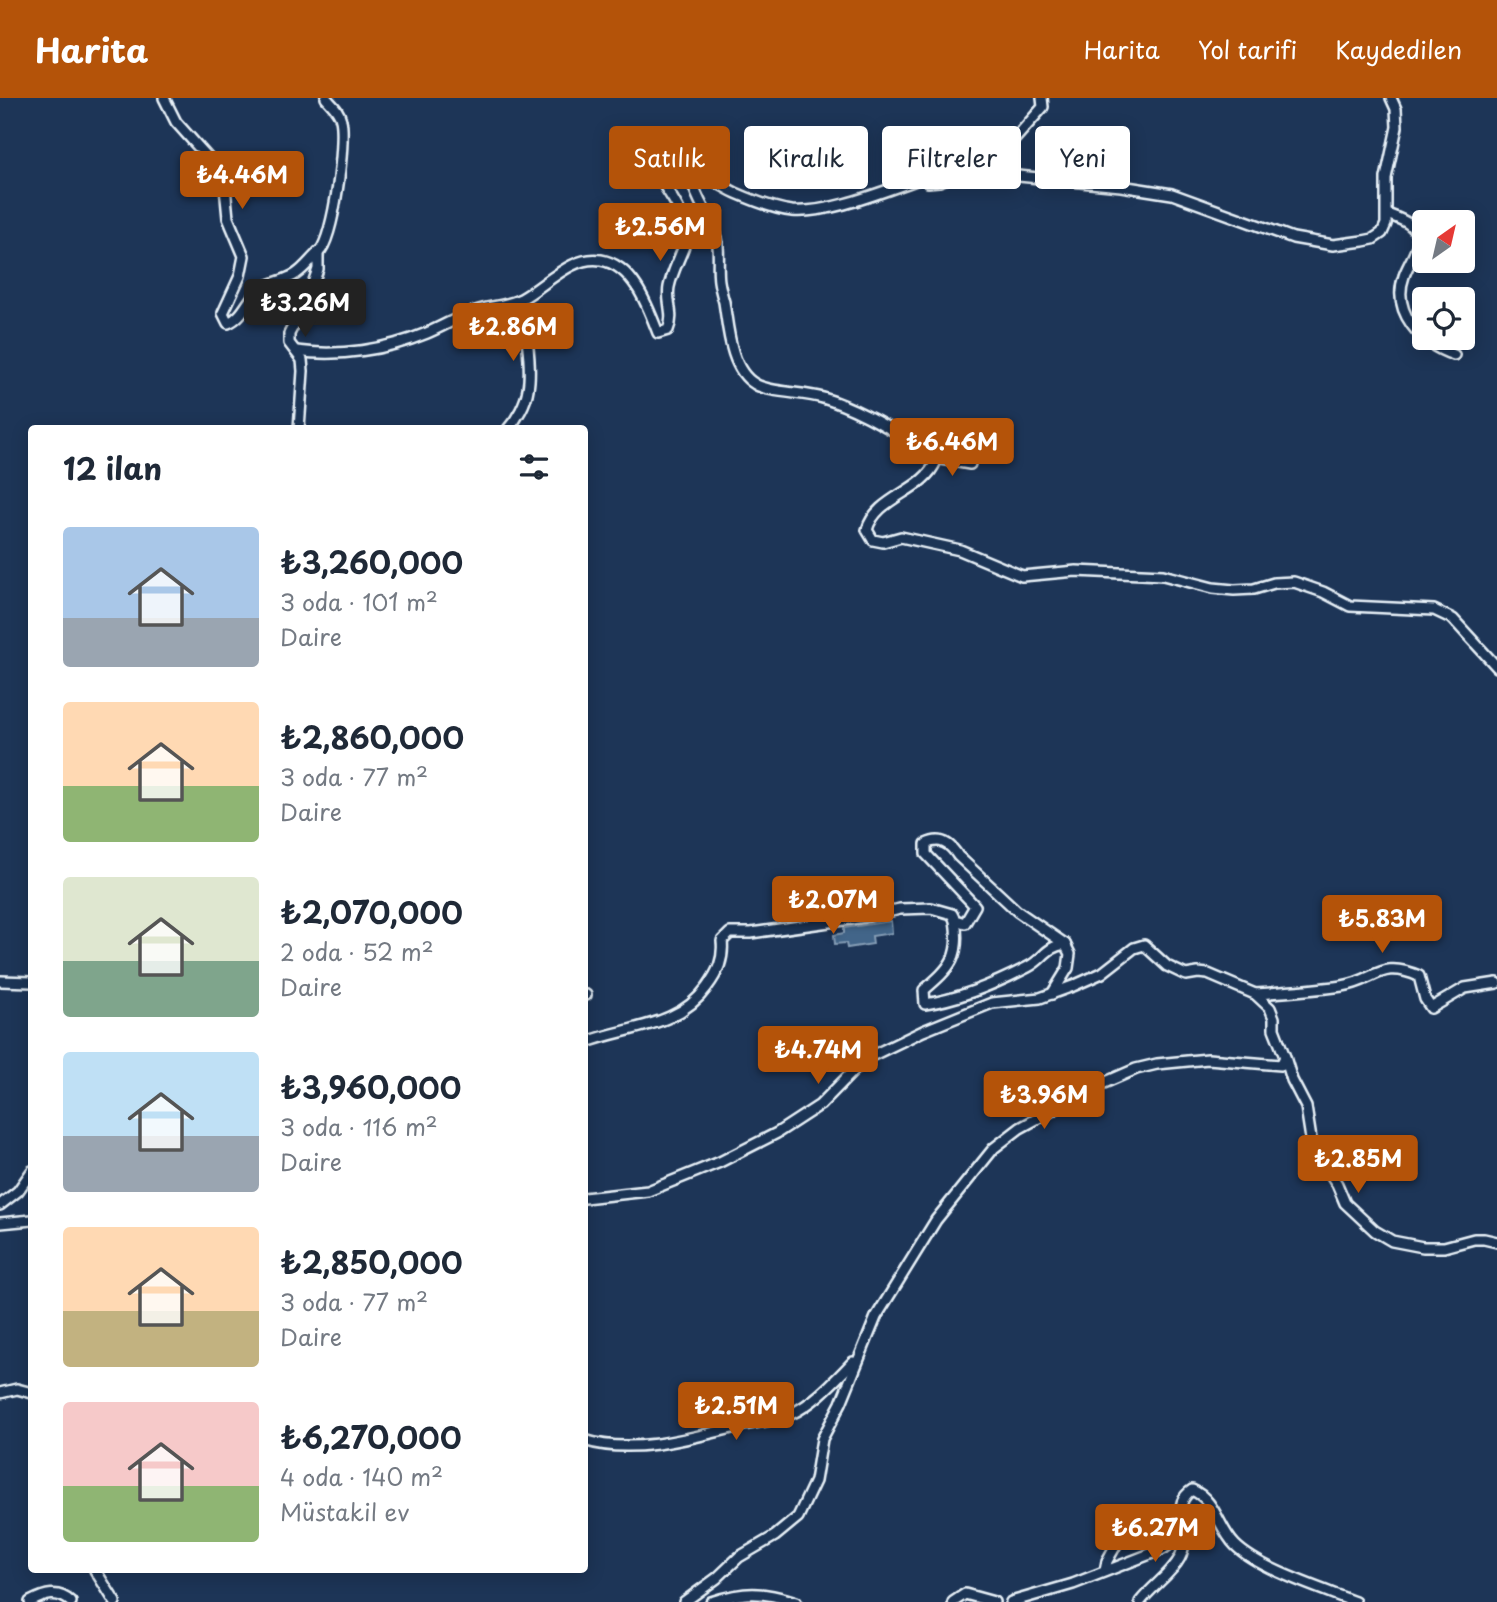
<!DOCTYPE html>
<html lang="tr">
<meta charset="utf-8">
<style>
body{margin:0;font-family:"Playpen Sans",sans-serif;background:#f2f2f3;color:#1f2937;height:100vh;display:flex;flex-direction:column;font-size:26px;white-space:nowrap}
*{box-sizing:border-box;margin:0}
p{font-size:23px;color:#747a83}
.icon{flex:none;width:38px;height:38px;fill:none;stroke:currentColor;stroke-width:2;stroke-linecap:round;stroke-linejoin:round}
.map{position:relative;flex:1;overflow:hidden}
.panel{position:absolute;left:28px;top:327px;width:560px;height:1148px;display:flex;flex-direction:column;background:#fff;border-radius:7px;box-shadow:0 4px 18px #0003}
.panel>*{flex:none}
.top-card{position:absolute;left:609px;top:28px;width:665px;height:63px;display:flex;gap:14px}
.needle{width:46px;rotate:34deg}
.buttons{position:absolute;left:1412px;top:112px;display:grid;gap:14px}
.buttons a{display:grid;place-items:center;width:63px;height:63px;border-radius:7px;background:#fff;box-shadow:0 4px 18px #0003;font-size:35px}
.price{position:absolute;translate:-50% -60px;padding:0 16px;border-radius:7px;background:#b45309;color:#fff;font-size:23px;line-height:46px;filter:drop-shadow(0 2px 4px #0008)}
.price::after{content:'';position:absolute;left:50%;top:42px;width:21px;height:16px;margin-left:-10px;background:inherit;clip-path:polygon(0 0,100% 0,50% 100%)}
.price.active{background:#222;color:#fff}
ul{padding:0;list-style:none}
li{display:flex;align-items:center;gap:21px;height:175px;padding:0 35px}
li span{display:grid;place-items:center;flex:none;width:196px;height:140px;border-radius:7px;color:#555}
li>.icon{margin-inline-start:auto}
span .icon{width:84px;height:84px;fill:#fffc;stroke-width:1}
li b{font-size:30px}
h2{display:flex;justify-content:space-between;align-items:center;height:84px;padding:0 35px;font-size:30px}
.pill{padding:0 24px;border-radius:7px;background:#fff;box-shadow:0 4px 18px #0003;font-size:24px;line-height:63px}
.pill.active{background:#b45309;color:#fff}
header{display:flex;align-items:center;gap:42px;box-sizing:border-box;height:98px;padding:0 35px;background:#b45309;color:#fff}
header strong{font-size:33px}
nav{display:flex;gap:38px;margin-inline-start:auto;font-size:24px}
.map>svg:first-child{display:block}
</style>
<header>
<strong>Harita</strong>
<nav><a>Harita</a><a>Yol tarifi</a><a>Kaydedilen</a></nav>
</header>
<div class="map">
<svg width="1497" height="1504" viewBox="0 0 1497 1504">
<rect width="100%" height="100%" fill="#1d3557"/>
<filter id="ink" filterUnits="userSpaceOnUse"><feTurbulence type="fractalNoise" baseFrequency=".0143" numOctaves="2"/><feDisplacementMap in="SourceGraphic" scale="14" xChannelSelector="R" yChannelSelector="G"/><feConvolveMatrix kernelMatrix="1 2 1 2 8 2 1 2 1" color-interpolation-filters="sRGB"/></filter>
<g filter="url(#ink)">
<!-- water -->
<polygon fill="#436589" stroke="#859db5" stroke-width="2" points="891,823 892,835 872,838 873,846 847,850 846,845 835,846 834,837 844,835 844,830"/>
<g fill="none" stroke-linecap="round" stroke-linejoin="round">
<!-- street casing -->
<g stroke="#e8f1f8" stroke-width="14">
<g id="street">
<path d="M164 0 176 24 210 62 221 79 225 89 228 120 244 158 240 178 223 215 228 225C245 218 247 200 261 191 272 184 285 183 296 176 305 170 311 161 319 154 334 140 346 42 341 22 339 12 332 7 326 0"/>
<polyline points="1042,0 1043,9 1005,52 976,64 925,75 922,80 928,84 939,83 948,80 998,76 1121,88 1172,96 1293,140 1333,147 1363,143 1373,141 1382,135 1386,126 1386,80 1397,29 1396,11 1391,0"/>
<path d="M698 74 692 82C696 103 711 119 717 140 720 154 717 169 719 183 720 190 722 197 724 204 728 228 730 272 755 286 769 295 804 294 823 300 860 311 893 333 927 352L936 363C924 394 876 398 867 432L873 442 883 444 901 439 960 452 1022 478 1076 473 1163 477 1213 490 1234 492 1254 491 1274 485 1294 484 1323 494 1350 508 1434 512 1453 521 1497 569"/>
<path d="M1387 116C1400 121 1418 126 1418 143 1418 153 1407 168 1404 178 1391 214 1421 246 1454 257"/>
<path d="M296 253C339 259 386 252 427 235 441 229 455 221 470 215 487 208 505 209 521 201 546 188 571 157 601 162 634 168 648 209 658 235L668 232C675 216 666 204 669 189 672 174 679 162 684 148 692 120 666 92 652 69L658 62C686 61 712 84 736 95 752 102 775 111 792 113 830 116 886 92 922 80"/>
<polyline points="299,331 303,273 302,262 289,245 289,236 308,200 318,171 318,154"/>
<path d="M508 331C517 321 526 305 528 291 532 270 526 222 519 202"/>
<polyline points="935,360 970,366"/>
<path d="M955 822C961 859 951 869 924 892L925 906C960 901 997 885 1028 869 1044 861 1045 849 1065 846"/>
<polyline points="0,883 32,884"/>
<path d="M1255 896C1284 894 1313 892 1342 888 1376 883 1380 861 1419 878L1425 901 1431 910 1465 890 1497 885"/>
<polyline points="584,897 586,897"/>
<path d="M584 945C628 928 678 930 707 889 718 874 724 861 722 843L730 835H751L865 819 900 811 931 810 952 816 955 822 965 825 975 808 926 756V746C940 739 950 745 958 758L1017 813 1065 846 1070 856 1068 870 1052 896"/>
<polyline points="1285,959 1292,982 1306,1009 1311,1041 1320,1060 1337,1086 1345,1105 1375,1133 1392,1143 1423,1149 1444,1149 1474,1141 1484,1141 1497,1144"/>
<polyline points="584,1100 648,1093 720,1064 777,1035 820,1007 865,961 923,933 982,909 992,905 1040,900 1073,888 1102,875 1134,850 1144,847 1167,868 1186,877 1198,875 1208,876 1255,896 1270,910 1274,920 1274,931 1285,959 1281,967 1208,961 1157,966 1136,971 1097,988 1020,1030 994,1050 936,1122 876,1219 841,1305 822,1341 815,1383 798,1419 775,1438 739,1459 717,1480 684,1504"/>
<polyline points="0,1107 18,1093 32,1073"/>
<polyline points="0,1125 32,1122"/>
<polyline points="0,1295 17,1291 32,1295"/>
<path d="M584 1342C633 1358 695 1339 744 1327 759 1324 777 1322 791 1316 815 1305 835 1282 853 1264"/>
<polyline points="95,1472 115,1504"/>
<polyline points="1105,1473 1107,1463 1117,1445"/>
<path d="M30 1504C45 1496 58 1492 71 1504"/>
<path d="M711 1504C744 1493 762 1493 796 1504"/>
<polyline points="953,1504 965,1496 994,1504"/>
<path d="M1011 1504 1073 1486 1163 1451C1193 1432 1169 1407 1192 1392 1216 1402 1218 1430 1235 1447 1259 1471 1322 1491 1355 1504"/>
<path d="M1140 1504C1160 1478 1194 1465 1181 1427"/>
</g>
</g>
<!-- street -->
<use href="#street" stroke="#1d3557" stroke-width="9"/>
</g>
</g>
</svg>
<div class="buttons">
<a><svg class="needle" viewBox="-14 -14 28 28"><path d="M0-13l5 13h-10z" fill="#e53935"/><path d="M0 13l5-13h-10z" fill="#747a83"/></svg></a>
<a><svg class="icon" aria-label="locate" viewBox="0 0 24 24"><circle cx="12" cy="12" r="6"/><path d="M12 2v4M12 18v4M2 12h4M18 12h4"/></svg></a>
</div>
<b class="price" style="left:242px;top:113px">₺4.46M</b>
<b class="price" style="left:660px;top:165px">₺2.56M</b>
<b class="price active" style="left:305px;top:241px">₺3.26M</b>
<b class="price" style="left:513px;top:265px">₺2.86M</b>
<b class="price" style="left:952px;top:380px">₺6.46M</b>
<b class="price" style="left:833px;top:838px">₺2.07M</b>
<b class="price" style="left:1382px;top:857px">₺5.83M</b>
<b class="price" style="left:818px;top:988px">₺4.74M</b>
<b class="price" style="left:1044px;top:1033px">₺3.96M</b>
<b class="price" style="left:1358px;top:1097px">₺2.85M</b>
<b class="price" style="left:736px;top:1344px">₺2.51M</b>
<b class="price" style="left:1155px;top:1466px">₺6.27M</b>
<div class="top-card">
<a class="pill active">Satılık</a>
<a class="pill">Kiralık</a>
<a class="pill">Filtreler</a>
<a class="pill">Yeni</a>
</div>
<section class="panel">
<h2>12 ilan<svg class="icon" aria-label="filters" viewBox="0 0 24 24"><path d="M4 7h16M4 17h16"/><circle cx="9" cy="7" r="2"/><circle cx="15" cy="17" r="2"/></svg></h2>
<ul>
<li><span style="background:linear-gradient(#a9c7e8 65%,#9aa5b1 0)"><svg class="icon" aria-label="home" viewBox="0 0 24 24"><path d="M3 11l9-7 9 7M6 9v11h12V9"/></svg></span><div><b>₺3,260,000</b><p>3 oda · 101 m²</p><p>Daire</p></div></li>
<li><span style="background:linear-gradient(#ffd9b3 60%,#8fb573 0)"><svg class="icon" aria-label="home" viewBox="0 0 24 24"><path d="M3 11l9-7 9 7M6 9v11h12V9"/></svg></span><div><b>₺2,860,000</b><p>3 oda · 77 m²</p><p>Daire</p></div></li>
<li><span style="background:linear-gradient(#dfe7d0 60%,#7fa58c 0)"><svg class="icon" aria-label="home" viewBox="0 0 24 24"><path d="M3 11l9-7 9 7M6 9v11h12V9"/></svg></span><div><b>₺2,070,000</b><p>2 oda · 52 m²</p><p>Daire</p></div></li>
<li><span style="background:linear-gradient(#bfe0f5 60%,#9aa5b1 0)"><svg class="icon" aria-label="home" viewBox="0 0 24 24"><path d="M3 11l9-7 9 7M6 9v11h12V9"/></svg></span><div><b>₺3,960,000</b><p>3 oda · 116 m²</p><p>Daire</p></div></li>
<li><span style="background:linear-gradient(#ffd9b3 60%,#c2b280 0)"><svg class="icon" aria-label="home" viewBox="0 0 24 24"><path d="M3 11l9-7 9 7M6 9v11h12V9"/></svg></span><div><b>₺2,850,000</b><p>3 oda · 77 m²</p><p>Daire</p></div></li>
<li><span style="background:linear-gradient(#f6c9c9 60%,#8fb573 0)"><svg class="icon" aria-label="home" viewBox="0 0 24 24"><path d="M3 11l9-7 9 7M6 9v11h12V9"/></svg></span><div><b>₺6,270,000</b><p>4 oda · 140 m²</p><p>Müstakil ev</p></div></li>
</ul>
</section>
</div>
